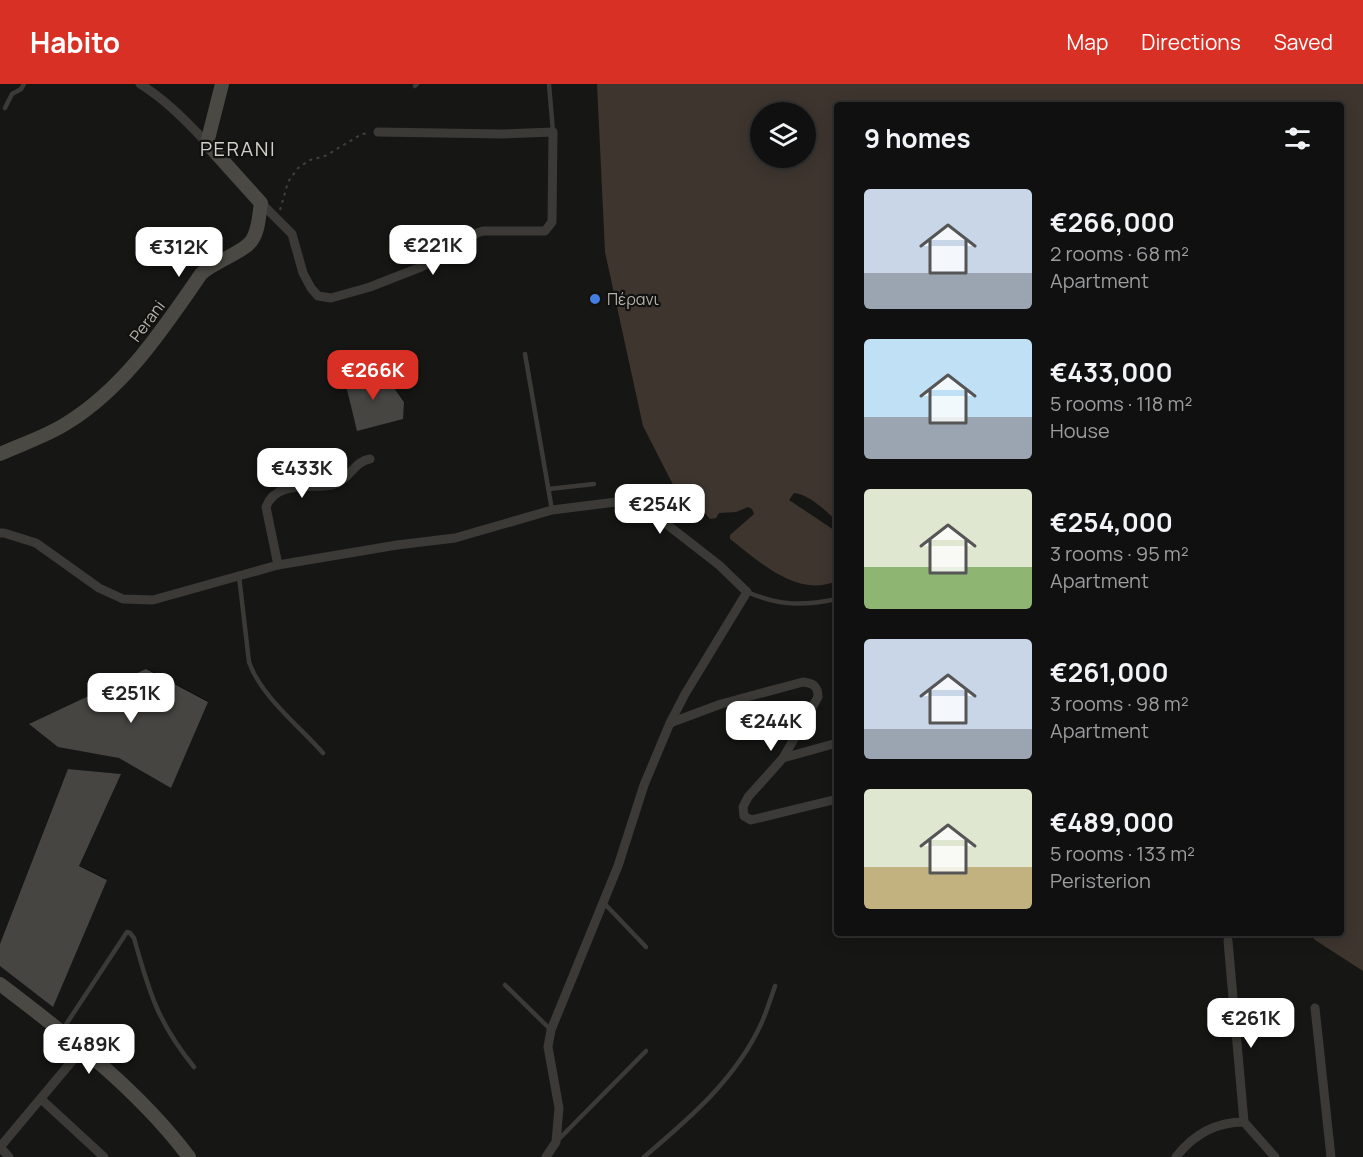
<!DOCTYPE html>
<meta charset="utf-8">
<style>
body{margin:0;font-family:Manrope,sans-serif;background:#191919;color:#f1f3f6;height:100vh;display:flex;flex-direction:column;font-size:22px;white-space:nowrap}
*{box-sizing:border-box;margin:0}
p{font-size:20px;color:#9c9d9f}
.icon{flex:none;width:33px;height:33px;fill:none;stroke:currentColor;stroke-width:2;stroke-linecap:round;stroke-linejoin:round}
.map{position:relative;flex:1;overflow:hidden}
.panel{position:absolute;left:834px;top:18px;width:510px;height:834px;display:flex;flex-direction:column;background:#101010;border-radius:6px;box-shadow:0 3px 15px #0003,0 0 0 2px #303030}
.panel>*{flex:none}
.tools{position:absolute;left:750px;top:18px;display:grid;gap:12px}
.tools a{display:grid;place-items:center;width:66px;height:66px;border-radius:50%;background:#101010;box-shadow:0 3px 15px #0003,0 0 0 2px #303030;font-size:30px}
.price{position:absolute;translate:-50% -51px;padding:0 14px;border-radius:12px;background:#fff;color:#222;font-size:20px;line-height:39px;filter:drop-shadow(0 2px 3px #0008)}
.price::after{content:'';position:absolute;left:50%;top:36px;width:18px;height:14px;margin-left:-9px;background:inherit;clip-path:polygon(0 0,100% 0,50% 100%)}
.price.selected{background:#d93025;color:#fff}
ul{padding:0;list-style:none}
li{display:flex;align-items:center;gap:18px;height:150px;padding:0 30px}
li span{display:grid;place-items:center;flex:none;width:168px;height:120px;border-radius:6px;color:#555}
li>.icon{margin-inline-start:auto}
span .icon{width:72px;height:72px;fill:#fffc;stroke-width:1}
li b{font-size:26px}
h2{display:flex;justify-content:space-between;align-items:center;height:72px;padding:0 30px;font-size:26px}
header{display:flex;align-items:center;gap:36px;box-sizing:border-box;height:84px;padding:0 30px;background:#d93025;color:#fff}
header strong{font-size:28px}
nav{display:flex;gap:33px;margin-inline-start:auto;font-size:21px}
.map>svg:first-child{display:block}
</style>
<header>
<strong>Habito</strong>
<nav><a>Map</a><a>Directions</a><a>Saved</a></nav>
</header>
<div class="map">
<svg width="1363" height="1073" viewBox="0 0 1363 1073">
<rect width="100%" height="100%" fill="#161615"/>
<!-- water -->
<path fill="#3e352f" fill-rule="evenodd" d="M597 0H1363V887L1315 856 1309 849H1341V21H837V437C825 427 811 411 794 409L789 416 837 448V497C797 514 760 478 730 455V451L754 430 752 425 748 423 736 428 719 429 716 434 710 435 704 428H687L643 342 605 168ZM760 28H806V74H760Z"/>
<!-- shadow -->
<g fill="#0007">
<polygon points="369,288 388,294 404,317 402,334 347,293"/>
<polygon points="148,585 208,617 171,702 120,673 31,640"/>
<polygon points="70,685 121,690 78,781 107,795 53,921 0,880 0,863"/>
</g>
<!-- building -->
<g fill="#464542">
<polygon points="368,288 387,294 404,318 403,335 357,347 344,293"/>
<polygon points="146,585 208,618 171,704 119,674 58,663 29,640"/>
<polygon points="68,685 121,690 79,782 107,796 53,923 0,882 0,860"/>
</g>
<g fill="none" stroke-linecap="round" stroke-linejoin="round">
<!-- path -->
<polyline stroke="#42403c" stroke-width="2" stroke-dasharray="3 4.5" stroke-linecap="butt" points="280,126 288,98 298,84 310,76 325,72 362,50 369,49"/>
<!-- lane -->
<g stroke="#3b3a36" stroke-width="4.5">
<polyline points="549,0 553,48"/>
<polyline points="415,2 417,0"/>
<polyline points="5,24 12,10 21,5 24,0"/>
<polyline points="525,270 552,426"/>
<polyline points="549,405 594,400"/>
<path d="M239 492 249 578C260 611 299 642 323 669"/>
<path d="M747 508C780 522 803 522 837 515"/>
<polyline points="603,818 646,863"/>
<polyline points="505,901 551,946"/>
<path d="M63 945 127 848 130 849 134 854C149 908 158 939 194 983"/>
<polyline points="558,1056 646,967"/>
<path d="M644 1073C690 1034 737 994 762 938 767 926 771 914 775 902"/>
</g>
<!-- street -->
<g stroke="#3b3a36" stroke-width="9">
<path d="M140 0C166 16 186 37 207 59"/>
<polyline points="261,119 292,150 303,189 311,204 318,212 331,214 370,203 421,183 444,171 477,149 483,147 545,147 552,138 553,48 502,50 378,48"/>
<polyline points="0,449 4,449 36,459 99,504 123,515 153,516 278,481 397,461 455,454 552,426 616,418 636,421 647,425 719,481 747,508 685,610 670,639 644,701 618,782 551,946 548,963 559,1024 556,1058 546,1073"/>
<path d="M278 481 266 423C276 396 310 405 332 401 348 398 354 377 370 375"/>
<path d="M670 639 721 620 803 598C813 599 818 602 818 613L783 674 748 713 743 723 744 732 751 736 837 715"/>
<polyline points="783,674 837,659"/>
<polyline points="1228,857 1244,1038 1275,1073"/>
<polyline points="1315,924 1331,1073"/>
<polyline points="41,1015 104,1073"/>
<polyline points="0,1063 83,964"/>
<polyline points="0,1063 9,1073"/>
<path d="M1176 1073C1193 1051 1215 1038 1244 1038"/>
</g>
<!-- secondary -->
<g stroke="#4b4944" stroke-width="14">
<path d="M0 370C22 360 47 352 67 339 125 303 163 245 201 190 213 178 245 168 252 156 259 146 259 130 261 119L207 59 222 0"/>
<path d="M0 900C68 952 137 1004 189 1073"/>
</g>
</g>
<!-- markers -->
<circle fill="#447edf" stroke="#111110" stroke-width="2" cx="595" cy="215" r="6"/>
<g text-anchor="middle" stroke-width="4.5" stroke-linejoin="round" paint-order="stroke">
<!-- poi labels -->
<g font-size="16" fill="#b5b1a8" stroke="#111110" text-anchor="start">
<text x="607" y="221">Πέρανι</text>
</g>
<!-- street labels -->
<g font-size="16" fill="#b5b1a8" stroke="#111110">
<text transform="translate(147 237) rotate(-53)" y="6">Perani</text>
</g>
<!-- quarter labels -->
<g font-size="20" letter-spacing="1.5" fill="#d2cfc8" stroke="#111110">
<text x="238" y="72">PERANI</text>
</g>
</g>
</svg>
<div class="tools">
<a><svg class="icon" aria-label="layers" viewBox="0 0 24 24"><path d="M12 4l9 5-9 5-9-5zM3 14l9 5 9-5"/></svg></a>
</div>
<b class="price" style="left:433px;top:192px">€221K</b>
<b class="price" style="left:179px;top:194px">€312K</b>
<b class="price selected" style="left:373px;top:317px">€266K</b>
<b class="price" style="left:302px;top:415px">€433K</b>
<b class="price" style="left:660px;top:451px">€254K</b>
<b class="price" style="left:131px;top:640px">€251K</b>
<b class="price" style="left:771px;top:668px">€244K</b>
<b class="price" style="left:1251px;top:965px">€261K</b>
<b class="price" style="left:89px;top:991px">€489K</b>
<section class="panel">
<h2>9 homes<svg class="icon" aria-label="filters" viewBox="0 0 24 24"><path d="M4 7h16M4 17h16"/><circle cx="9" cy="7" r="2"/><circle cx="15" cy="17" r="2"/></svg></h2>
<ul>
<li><span style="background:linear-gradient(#c9d6e8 70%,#9aa5b1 0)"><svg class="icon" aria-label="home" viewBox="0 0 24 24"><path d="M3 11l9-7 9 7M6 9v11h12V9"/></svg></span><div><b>€266,000</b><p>2 rooms · 68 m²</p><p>Apartment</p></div></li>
<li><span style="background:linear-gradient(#bfe0f5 65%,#9aa5b1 0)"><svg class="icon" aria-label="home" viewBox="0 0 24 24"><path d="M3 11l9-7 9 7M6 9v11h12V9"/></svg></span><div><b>€433,000</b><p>5 rooms · 118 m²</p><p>House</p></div></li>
<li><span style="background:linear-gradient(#dfe7d0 65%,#8fb573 0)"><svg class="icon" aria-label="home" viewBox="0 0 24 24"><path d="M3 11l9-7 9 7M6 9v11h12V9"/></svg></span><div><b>€254,000</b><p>3 rooms · 95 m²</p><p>Apartment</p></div></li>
<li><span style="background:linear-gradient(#c9d6e8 75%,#9aa5b1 0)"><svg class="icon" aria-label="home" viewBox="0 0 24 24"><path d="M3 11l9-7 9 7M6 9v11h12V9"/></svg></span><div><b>€261,000</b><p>3 rooms · 98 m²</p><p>Apartment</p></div></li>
<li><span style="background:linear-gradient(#dfe7d0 65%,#c2b280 0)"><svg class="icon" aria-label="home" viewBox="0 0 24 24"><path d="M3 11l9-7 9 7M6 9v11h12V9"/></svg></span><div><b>€489,000</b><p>5 rooms · 133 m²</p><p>Peristerion</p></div></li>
</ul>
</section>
</div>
